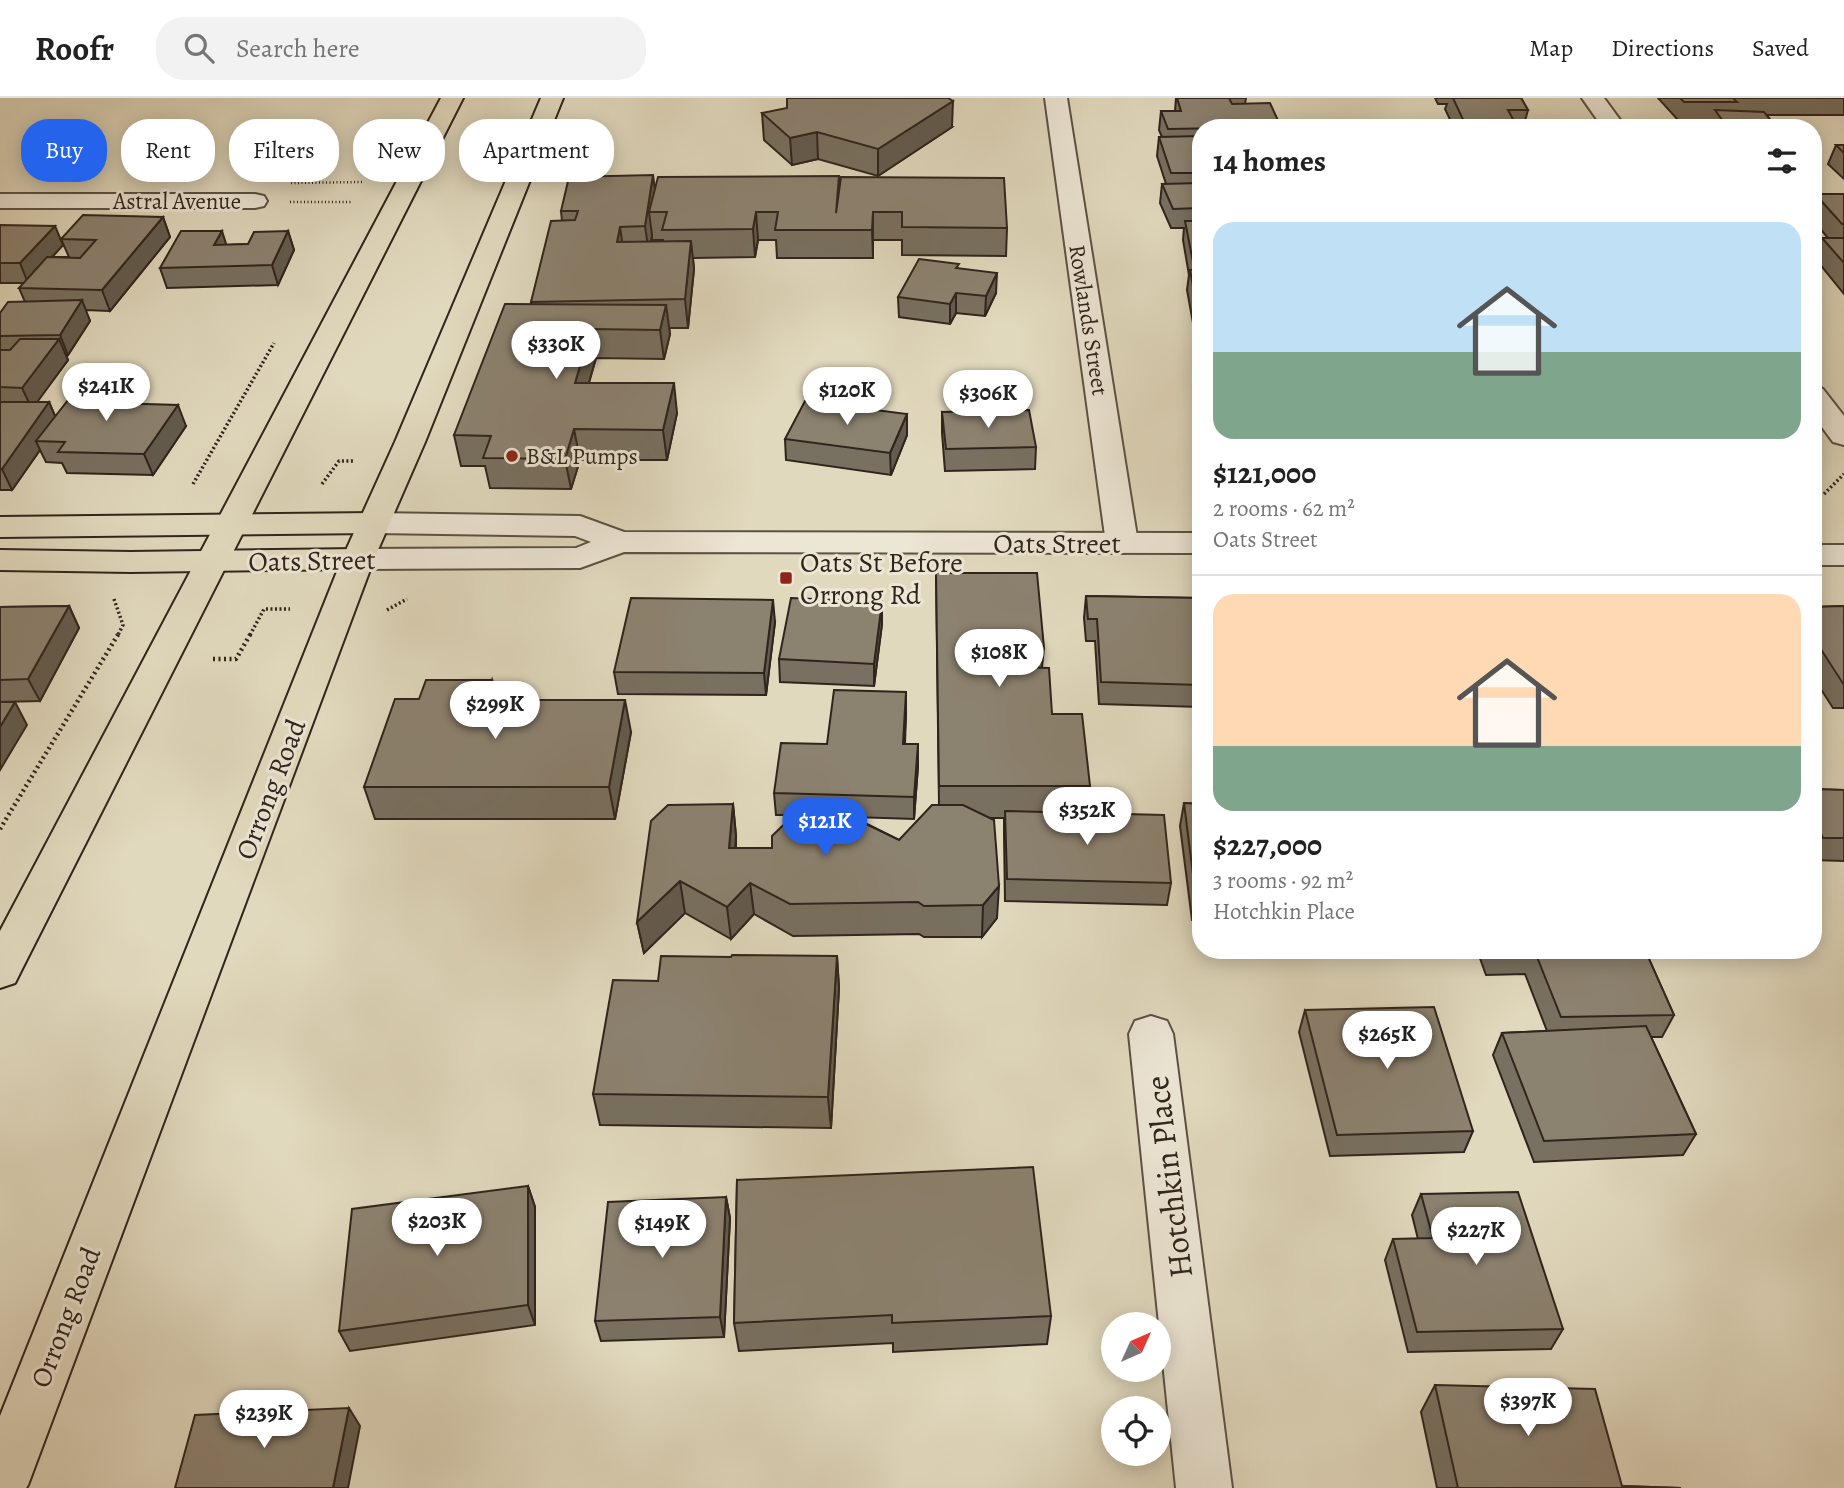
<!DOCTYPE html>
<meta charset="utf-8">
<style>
body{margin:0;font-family:Alegreya,serif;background:#f2f2f2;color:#222;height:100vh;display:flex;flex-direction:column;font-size:26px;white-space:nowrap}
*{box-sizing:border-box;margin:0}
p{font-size:23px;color:#767676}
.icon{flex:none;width:38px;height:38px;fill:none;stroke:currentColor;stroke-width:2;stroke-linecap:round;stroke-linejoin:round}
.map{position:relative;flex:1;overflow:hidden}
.drawer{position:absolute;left:1192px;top:21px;width:630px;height:840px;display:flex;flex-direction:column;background:#fff;border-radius:28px;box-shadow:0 4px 18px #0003}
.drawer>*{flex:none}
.top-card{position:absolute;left:21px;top:21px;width:665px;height:63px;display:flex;gap:14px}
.needle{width:46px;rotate:45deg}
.buttons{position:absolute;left:1101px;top:1214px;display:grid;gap:14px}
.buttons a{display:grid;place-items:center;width:70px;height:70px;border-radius:50%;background:#fff;box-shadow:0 4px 18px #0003;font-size:35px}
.price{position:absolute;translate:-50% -60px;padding:0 16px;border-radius:24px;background:#fff;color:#222;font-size:23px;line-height:46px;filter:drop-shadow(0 2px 4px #0008)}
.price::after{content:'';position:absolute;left:50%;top:42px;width:21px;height:16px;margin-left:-10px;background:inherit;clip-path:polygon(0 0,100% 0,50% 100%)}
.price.selected{background:#2563eb;color:#fff}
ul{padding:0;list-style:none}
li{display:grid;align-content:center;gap:14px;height:371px;padding:0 21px}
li+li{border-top:2px solid #e0e0e0}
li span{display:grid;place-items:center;height:217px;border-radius:21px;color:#555}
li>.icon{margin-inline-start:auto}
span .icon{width:126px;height:126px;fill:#fffc;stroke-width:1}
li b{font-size:30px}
h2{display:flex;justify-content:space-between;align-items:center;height:84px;padding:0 21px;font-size:30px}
.chip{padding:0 24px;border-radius:28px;background:#fff;box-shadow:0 4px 18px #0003;font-size:24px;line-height:63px}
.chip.selected{background:#2563eb;color:#fff}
header{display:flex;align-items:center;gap:42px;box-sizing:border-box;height:98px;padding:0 35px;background:#fff;border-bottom:2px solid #e0e0e0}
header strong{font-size:33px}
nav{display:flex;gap:38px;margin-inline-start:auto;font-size:24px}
.search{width:490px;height:63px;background:#f2f2f2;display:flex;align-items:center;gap:18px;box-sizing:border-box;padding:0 24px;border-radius:28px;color:#767676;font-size:26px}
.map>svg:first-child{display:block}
</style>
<header>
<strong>Roofr</strong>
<div class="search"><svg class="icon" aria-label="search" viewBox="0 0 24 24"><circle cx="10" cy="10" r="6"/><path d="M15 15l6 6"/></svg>Search here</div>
<nav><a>Map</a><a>Directions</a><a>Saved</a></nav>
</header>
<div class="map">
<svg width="1844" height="1390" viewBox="0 0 1844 1390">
<rect width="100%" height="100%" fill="#e1d9be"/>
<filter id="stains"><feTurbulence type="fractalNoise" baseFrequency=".00286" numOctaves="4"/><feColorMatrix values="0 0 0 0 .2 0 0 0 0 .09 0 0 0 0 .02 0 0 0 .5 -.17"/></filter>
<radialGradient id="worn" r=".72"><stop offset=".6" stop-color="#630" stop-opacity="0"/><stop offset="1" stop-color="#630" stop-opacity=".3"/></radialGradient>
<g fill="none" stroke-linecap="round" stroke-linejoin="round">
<!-- minor casing -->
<g stroke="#5c5144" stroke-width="4">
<g id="minor">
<polygon points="1045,0 1067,0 1138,445 1133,452 1122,455 1111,452 1106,445"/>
<polygon points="1582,0 1604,0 1626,30 1603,30"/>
<polygon points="0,96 255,96 264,98 267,103 264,108 255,110 0,110"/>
<polygon points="1813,288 1823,291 1844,318 1844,347 1833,344 1813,317"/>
<polygon points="1151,918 1167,923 1173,936 1232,1390 1176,1390 1129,936 1135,923"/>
</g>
</g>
<!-- tertiary casing -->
<g stroke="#5c5144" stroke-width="4">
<g id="tertiary">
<polygon points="374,415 580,418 624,434 1200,435 1200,455 624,454 580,470 358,471 346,468 342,461 346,454 358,451 576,450 591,444 575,438 374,435 363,432 358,425 363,418"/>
<rect x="1813" y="447" width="31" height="20"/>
</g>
</g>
<!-- primary casing -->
<g stroke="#30241c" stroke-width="4">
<g id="primary">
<polygon points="374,415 385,418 390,425 385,432 374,435 0,439 0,419"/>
<polygon points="358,451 370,454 374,461 370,468 358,471 131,474 0,472 0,452 131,454"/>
</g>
</g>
<!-- trunk casing -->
<g stroke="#30241c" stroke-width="4">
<g id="trunk">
<polygon points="441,0 463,0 21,873 15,885 0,890 0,833"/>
<polygon points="541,0 563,0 425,344 374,461 28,1387 26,1390 0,1390 0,1318 342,461 395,344"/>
</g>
</g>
<!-- path-far2 -->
<g stroke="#30241c" stroke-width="2.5" stroke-dasharray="1 2.5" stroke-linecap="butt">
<polyline points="291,85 363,84"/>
<polyline points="290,104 352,104"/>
</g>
<!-- path-far1 -->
<g stroke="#30241c" stroke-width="3.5" stroke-dasharray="2 2.5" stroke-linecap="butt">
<polyline points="193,386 274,245"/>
<polyline points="322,386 339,363 354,363"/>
<polyline points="1824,396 1844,376"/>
<polyline points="114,501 123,527 118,537"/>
<polyline points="387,512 407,501"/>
<polyline points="250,537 264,511 290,511"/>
</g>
<!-- path -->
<g stroke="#30241c" stroke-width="4.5" stroke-dasharray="2 3.5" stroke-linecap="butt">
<polyline points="213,561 236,561 251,535"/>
<polyline points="0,731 119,535"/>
</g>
<!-- minor -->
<use href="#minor" fill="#ece6d5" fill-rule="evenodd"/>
<!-- tertiary -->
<use href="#tertiary" fill="#ece6d5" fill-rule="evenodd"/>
<!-- primary -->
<use href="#primary" fill="#e1d9be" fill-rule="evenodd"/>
<!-- trunk -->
<use href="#trunk" fill="#e1d9be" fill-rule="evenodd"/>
</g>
<!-- wall -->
<g fill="#787060" stroke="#30241c" stroke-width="2" fill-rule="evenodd">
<polygon points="1176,0 1246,0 1245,6 1200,30 1200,236 1195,236 1187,192 1189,177 1183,142 1184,130 1171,130 1160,105 1162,86 1166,86 1157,58 1159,39 1162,39 1159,32 1161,13 1175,13"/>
<polygon points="1435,0 1521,0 1528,12 1523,30 1454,30 1445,11 1447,6 1438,6"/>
<polygon points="1658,0 1844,0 1844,17 1767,17 1776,30 1709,30 1712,22 1678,22"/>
<polygon points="762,15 952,29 878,78 818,61 792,67 764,42"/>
<polygon points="1836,47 1844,47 1844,81 1828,66"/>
<polygon points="1813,81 1817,85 1813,95"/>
<path d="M655 90 839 93 1007 130 1006 158 902 157V142H873V160H777L776 142H758L755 159 693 160 694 171 688 230H669L670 236 664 261 596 260 589 285 677 315 667 362H580L571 391 490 390 485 368H461L454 337 531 206V204L562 123 561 113ZM652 137V142H663V143H651Z"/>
<polygon points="1815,96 1844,96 1844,196 1814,159 1822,140 1828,140 1813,122 1813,102"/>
<polygon points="163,119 170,139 110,213 85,212 90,223 68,257 66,257 68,262 36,304 49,304 55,318 123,289 129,306 186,328 153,377 67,375 62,365 46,364 40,352 12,392 0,392 0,215 25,204 19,190 24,185 0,185 0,127 63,147 52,159 69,159 61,141"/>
<polygon points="288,133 294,152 278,187 167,190 160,170 227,147 248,146"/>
<polygon points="958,170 996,195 985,218 956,215 950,226 899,219 898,199"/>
<polygon points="942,314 1036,349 1035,371 945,373 942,335"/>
<polygon points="907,316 907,337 891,377 786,362 785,341"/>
<polygon points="936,475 1044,550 1042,569 1052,616 1090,688 1087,715 1171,785 1167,807 1005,803 1004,736 1004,720 990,720 997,820 982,839 924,839 919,836 793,838 754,816 731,841 685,815 644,855 637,824 733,706 736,738 736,750 772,750 793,717 776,717 774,695 827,646 906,616 905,646 918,668 914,721 853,719 899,742 939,707"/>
<polygon points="1086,498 1200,500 1200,609 1099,606 1095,543 1086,543 1084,520"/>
<polygon points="882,504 882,526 874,588 780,584 779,561"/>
<polygon points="69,508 79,530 40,603 0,604 0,509"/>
<polygon points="1844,508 1844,610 1833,610 1813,579 1813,509"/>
<polygon points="775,524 766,597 618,596 614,574"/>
<polygon points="492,582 497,602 631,634 615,721 375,721 364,689 419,601"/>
<polygon points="1813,691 1844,692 1844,763 1813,762"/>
<polygon points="1184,705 1200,706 1200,822 1192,822 1180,728"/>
<polygon points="1354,852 1456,852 1455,855"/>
<polygon points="1477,852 1645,852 1674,917 1662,939 1651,939 1696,1036 1683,1057 1534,1064 1493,957 1502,935 1547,933 1525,876 1486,877"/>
<polygon points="837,858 839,890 831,1030 600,1027 593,996 658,883 731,859"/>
<polygon points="1305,912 1473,1033 1464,1054 1330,1058 1299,934"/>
<polygon points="737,1082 1051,1218 1047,1246 893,1254 893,1245 739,1253 734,1225"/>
<polygon points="528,1088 535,1109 535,1227 350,1253 339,1233"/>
<polygon points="1421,1096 1563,1231 1551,1251 1408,1254 1385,1162 1393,1141 1418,1141 1412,1117"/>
<polygon points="726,1099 730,1120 724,1239 601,1243 595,1223"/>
<polygon points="1435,1287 1622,1388 1681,1390 1437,1390 1421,1314"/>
</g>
<!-- shaded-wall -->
<g fill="#625b4e" stroke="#30241c" stroke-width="2">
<polygon points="953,3 952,29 878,78 878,51"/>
<polygon points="817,34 818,61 792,67 790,40"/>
<polygon points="653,77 657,105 649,114 652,137 649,156 645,128"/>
<polygon points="756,114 758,142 755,159 753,131"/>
<polygon points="873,114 873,160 872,132"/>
<polygon points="163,119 170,139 110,213 102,192"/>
<polygon points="55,128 63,147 28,185 20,165"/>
<polygon points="620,129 624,157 617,144"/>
<polygon points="222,133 228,152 214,147"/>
<polygon points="288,133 294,152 278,187 272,167"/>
<polygon points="691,143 694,171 688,230 685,201"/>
<polygon points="997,175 996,195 985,218 986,198"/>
<polygon points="956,195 956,215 950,226 950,206"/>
<polygon points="82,202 90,223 68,257 60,237"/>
<polygon points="666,207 670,236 664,261 660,232"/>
<polygon points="591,231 596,260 580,315 575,285"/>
<polygon points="59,241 68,262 32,311 22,290"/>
<polygon points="674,285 677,315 667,362 663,332"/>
<polygon points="123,289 131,310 111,305"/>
<polygon points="49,304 58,325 36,343 40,352 12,392 2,371"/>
<polygon points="178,307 186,328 153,377 144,356"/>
<polygon points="907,316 907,337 891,377 890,355"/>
<polygon points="574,331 580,362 571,391 565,361"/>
<polygon points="773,502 775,524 766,597 764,575"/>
<polygon points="882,504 882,526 874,588 874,566"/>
<polygon points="69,508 79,530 40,603 28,581"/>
<polygon points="492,582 500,614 486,602"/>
<polygon points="906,594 906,616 903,668 903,646"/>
<polygon points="625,602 631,634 615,721 609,689"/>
<polygon points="15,604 27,627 0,672 0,629"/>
<polygon points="918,646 918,668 914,721 914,699"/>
<polygon points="733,706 736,738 733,782 729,750"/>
<polygon points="680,783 685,815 644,855 637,824"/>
<polygon points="750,785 754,816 731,841 727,809"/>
<polygon points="999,788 997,820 982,839 983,807"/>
<polygon points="837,858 839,890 831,1030 828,999"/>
<polygon points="528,1088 535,1109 535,1227 528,1207"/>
<polygon points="726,1099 730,1120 724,1239 720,1219"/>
<polygon points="349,1310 360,1328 348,1390 333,1390"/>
</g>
<!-- building -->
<g fill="#8c8270" stroke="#30241c" stroke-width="2">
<polygon points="787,0 948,0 953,3 878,51 817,34 790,40 762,15 787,10"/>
<polygon points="1177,0 1229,0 1232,6 1270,5 1281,29 1168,31 1161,13 1181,13"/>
<polygon points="1453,0 1521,0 1528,12 1508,12 1516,27 1465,26"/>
<polygon points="1680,0 1733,0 1737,4 1684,4"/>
<polygon points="1715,12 1764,14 1776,30 1728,30"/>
<polygon points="1200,38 1200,75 1171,75 1159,39"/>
<polygon points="1836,47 1844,47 1844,55"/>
<polygon points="653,77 645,128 620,129 617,144 691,143 685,201 531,204 551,123 575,122 578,113 561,113 569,79"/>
<polygon points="839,78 836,115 841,79 1004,80 1007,130 902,129 902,114 873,114 872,132 775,132 778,114 756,114 753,131 662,132 667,114 649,114 658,79"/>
<polygon points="1200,85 1200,110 1173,111 1162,86"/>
<polygon points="1815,96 1844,96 1844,126 1842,126"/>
<polygon points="83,117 163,119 102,192 19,190 47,159 80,160 96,142 61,141"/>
<polygon points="1185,123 1200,123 1200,164 1193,164"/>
<polygon points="0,127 55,128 20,165 0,165"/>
<polygon points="181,133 222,133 214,147 248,146 254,134 288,133 272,167 160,170"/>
<polygon points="1822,140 1844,140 1844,165"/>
<polygon points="919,161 959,166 956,170 997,175 986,198 956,195 950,206 898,199"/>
<polygon points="1190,172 1200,172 1200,215 1198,215"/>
<polygon points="82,202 60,237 0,238 0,215 8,204"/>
<polygon points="505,206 666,207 660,232 591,231 575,285 674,285 663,332 574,331 565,361 483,360 491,338 454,337"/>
<polygon points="20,241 59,241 22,290 0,289 0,252 10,252"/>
<polygon points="79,288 123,289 111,305 178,307 144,356 58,354 65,344 36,343"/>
<polygon points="805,303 907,316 890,355 785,341"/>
<polygon points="0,304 49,304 2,371 0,371"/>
<polygon points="1029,312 1036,349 946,351 942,314"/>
<polygon points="936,475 1037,475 1044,550 1014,550 1015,569 1049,570 1052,616 1082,616 1090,688 939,688"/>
<polygon points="1086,498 1200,500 1200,587 1101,584 1097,521 1088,521"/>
<polygon points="631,500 773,502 764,575 614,574"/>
<polygon points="791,500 882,504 874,566 779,561"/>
<polygon points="69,508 28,581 0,582 0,509"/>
<polygon points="1844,508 1844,587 1813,539 1813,509"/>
<polygon points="426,582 492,582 486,602 625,602 609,689 364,689 395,601 419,601"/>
<polygon points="834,592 906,594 903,646 918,646 914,699 774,695 781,645 827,646"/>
<polygon points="0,604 15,604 0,629"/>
<polygon points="1813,691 1844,692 1844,740 1823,740 1813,721"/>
<polygon points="1184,705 1200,706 1200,800 1196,800"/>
<polygon points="733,706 729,750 772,750 772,738 803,708 829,708 899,742 932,707 963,707 994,722 999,788 983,807 924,808 918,804 790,806 750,785 727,809 680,783 637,824 651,723 668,707"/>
<polygon points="1005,713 1164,717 1171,785 1007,781"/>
<polygon points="1494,852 1645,852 1674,917 1561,919 1535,854 1495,855"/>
<polygon points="732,857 837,858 828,999 593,996 613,882 658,883 661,858 731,859"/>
<polygon points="1434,909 1473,1033 1337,1037 1305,912"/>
<polygon points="1646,928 1696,1036 1544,1043 1502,935"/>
<polygon points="1033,1069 1051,1218 892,1225 892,1217 734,1225 737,1082"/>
<polygon points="528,1088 528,1207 339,1233 352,1111"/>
<polygon points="1518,1094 1563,1231 1417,1234 1393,1141 1433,1140 1421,1096"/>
<polygon points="726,1099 720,1219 595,1223 608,1104"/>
<polygon points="1435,1287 1595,1291 1622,1388 1681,1390 1458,1390"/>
<polygon points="349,1310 333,1390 175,1390 195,1317"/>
</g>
<!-- markers -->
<g fill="#8f2418" stroke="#ece6d5" stroke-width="2.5">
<circle cx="512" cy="358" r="7"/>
<rect x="779" y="473" width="14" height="14" rx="3.5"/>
</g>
<g text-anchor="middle" stroke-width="6" stroke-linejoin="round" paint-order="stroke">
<!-- far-street labels -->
<g font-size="23" fill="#30241c" stroke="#ece6d5">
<text x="177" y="111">Astral Avenue</text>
<text transform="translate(1089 222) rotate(81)" y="8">Rowlands Street</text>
</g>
<!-- far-poi labels -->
<g font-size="23" fill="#30241c" stroke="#ece6d5" text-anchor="start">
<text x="526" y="366">B&amp;L Pumps</text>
</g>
<!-- street labels -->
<g font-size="28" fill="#30241c" stroke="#ece6d5">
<text x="1057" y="455">Oats Street</text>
<text transform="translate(312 462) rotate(-1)" y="10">Oats Street</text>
<text transform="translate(270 691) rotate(-69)" y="10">Orrong Road</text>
<text transform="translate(65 1219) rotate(-69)" y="10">Orrong Road</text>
</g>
<!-- poi labels -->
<g font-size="28" fill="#30241c" stroke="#ece6d5" text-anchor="start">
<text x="800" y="474">Oats St Before<tspan x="800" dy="32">Orrong Rd</tspan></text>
</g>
<!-- near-street labels -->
<g font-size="33" fill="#30241c" stroke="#ece6d5">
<text transform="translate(1168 1079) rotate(-97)" y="12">Hotchkin Place</text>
</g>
</g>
<rect width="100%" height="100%" filter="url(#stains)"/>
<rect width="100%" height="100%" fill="url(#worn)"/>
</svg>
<div class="buttons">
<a><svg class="needle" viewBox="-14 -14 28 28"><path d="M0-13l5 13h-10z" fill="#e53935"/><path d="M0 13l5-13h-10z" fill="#767676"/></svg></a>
<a><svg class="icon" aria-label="locate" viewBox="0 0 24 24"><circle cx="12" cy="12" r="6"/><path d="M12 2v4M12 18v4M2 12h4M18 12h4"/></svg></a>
</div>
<b class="price" style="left:556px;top:283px">$330K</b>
<b class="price" style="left:106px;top:325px">$241K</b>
<b class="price" style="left:847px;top:329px">$120K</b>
<b class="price" style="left:988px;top:332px">$306K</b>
<b class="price" style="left:999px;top:591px">$108K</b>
<b class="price" style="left:495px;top:643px">$299K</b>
<b class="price" style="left:1087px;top:749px">$352K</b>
<b class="price selected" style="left:825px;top:760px">$121K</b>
<b class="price" style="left:1387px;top:973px">$265K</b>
<b class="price" style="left:437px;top:1160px">$203K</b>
<b class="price" style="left:662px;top:1162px">$149K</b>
<b class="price" style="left:1476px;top:1169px">$227K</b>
<b class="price" style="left:1528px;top:1340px">$397K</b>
<b class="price" style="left:264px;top:1352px">$239K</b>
<div class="top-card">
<a class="chip selected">Buy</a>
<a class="chip">Rent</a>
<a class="chip">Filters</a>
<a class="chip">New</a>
<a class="chip">Apartment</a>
</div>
<section class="drawer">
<h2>14 homes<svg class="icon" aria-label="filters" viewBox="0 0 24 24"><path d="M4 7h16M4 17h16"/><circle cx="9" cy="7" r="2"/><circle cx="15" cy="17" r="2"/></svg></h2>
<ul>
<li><span style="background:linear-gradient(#bfe0f5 60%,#7fa58c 0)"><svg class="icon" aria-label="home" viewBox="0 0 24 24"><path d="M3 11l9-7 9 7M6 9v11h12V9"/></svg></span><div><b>$121,000</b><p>2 rooms · 62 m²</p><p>Oats Street</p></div></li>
<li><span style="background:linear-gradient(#ffd9b3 70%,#7fa58c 0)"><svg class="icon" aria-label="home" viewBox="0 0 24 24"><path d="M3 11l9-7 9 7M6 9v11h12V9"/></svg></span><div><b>$227,000</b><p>3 rooms · 92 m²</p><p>Hotchkin Place</p></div></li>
</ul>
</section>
</div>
